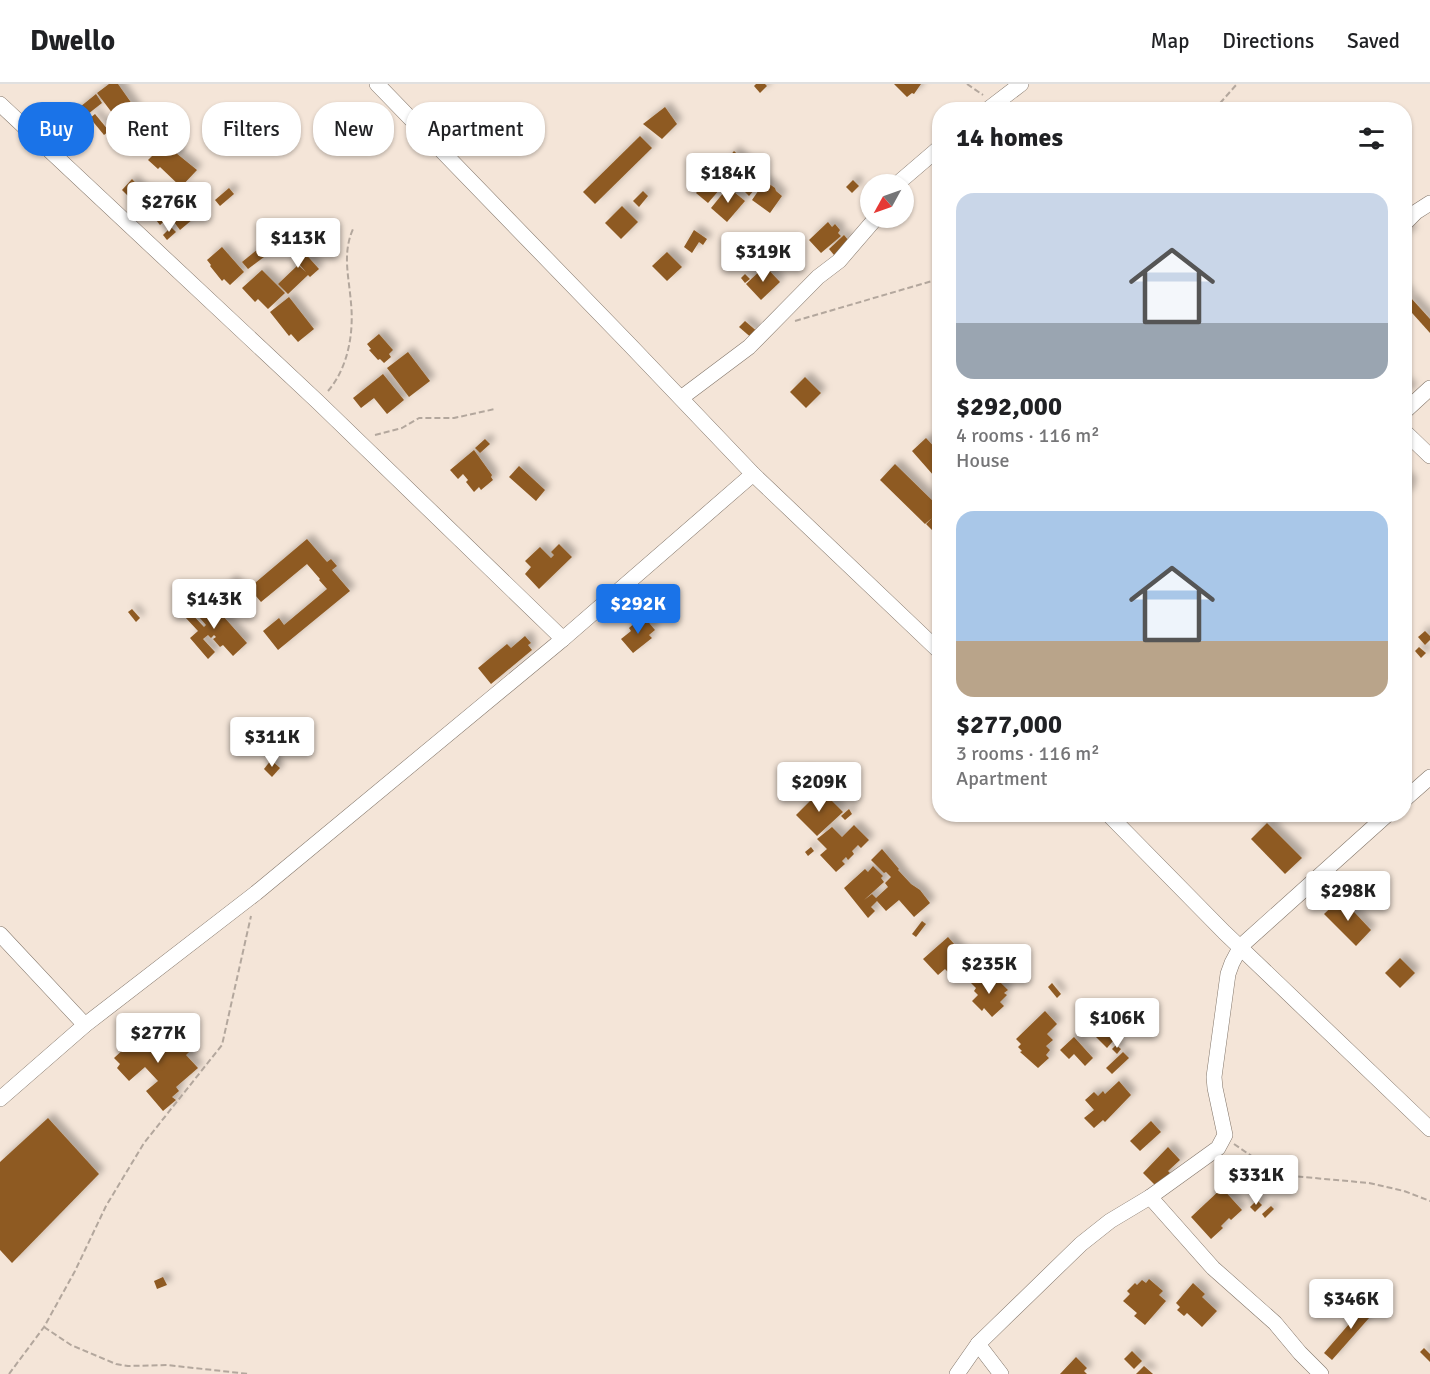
<!DOCTYPE html>
<meta charset="utf-8">
<style>
body{margin:0;font-family:Signika,sans-serif;background:#f6f6f6;color:#202124;height:100vh;display:flex;flex-direction:column;font-size:22px;white-space:nowrap}
*{box-sizing:border-box;margin:0}
p{font-size:20px;color:#757577}
.icon{flex:none;width:33px;height:33px;fill:none;stroke:currentColor;stroke-width:2;stroke-linecap:round;stroke-linejoin:round}
.map{position:relative;flex:1;overflow:hidden}
.sheet{position:absolute;left:932px;top:18px;width:480px;height:720px;display:flex;flex-direction:column;background:#fff;border-radius:24px;box-shadow:0 2px 4px #0004}
.sheet>*{flex:none}
.banner{position:absolute;left:18px;top:18px;width:570px;height:54px;display:flex;gap:12px}
.needle{width:39px;rotate:230deg}
.tools{position:absolute;left:860px;top:90px;display:grid;gap:12px}
.tools a{display:grid;place-items:center;width:54px;height:54px;border-radius:50%;background:#fff;box-shadow:0 2px 4px #0004;font-size:30px}
.price{position:absolute;translate:-50% -51px;padding:0 14px;border-radius:6px;background:#fff;color:#222;font-size:20px;line-height:39px;filter:drop-shadow(0 2px 3px #0008)}
.price::after{content:'';position:absolute;left:50%;top:36px;width:18px;height:14px;margin-left:-9px;background:inherit;clip-path:polygon(0 0,100% 0,50% 100%)}
.price.active{background:#1a73e8;color:#fff}
ul{padding:0;list-style:none}
li{display:grid;align-content:center;gap:12px;height:318px;padding:0 24px}
li span{display:grid;place-items:center;height:186px;border-radius:18px;color:#555}
li>.icon{margin-inline-start:auto}
span .icon{width:108px;height:108px;fill:#fffc;stroke-width:1}
li b{font-size:26px}
h2{display:flex;justify-content:space-between;align-items:center;height:72px;padding:0 24px;font-size:26px}
.pill{padding:0 21px;border-radius:24px;background:#fff;box-shadow:0 2px 4px #0004;font-size:21px;line-height:54px}
.pill.active{background:#1a73e8;color:#fff}
header{display:flex;align-items:center;gap:36px;box-sizing:border-box;height:84px;padding:0 30px;background:#fff;border-bottom:2px solid #e0e0e0}
header strong{font-size:28px}
nav{display:flex;gap:33px;margin-inline-start:auto;font-size:21px}
.map>svg:first-child{display:block}
</style>
<header>
<strong>Dwello</strong>
<nav><a>Map</a><a>Directions</a><a>Saved</a></nav>
</header>
<div class="map">
<svg width="1430" height="1290" viewBox="0 0 1430 1290">
<defs>
<filter id="shadow"><feDropShadow dx="5.5" dy="-5.5" stdDeviation="3" flood-color="#0004"/></filter>
</defs>
<rect width="100%" height="100%" fill="#f4e5d8"/>
<!-- building -->
<g fill="#8e5a22" filter="url(#shadow)">
<polygon points="109,0 118,0 137,27 127,34 124,29 116,34 97,9"/>
<polygon points="756,0 765,0 767,2 760,9 754,2"/>
<polygon points="894,0 921,0 914,10 912,9 907,13"/>
<polygon points="96,10 102,19 74,41 85,54 76,61 59,40"/>
<polygon points="665,23 677,40 662,55 643,40"/>
<polygon points="95,30 109,47 104,51 90,34"/>
<polygon points="640,52 652,64 595,120 583,108"/>
<polygon points="171,53 178,59 176,61 180,65 176,69 197,86 181,103 160,83 158,85 148,76"/>
<polygon points="734,67 746,78 732,95 728,89 734,81 727,75"/>
<polygon points="716,87 727,97 708,119 696,109"/>
<polygon points="756,92 762,97 749,112 743,106"/>
<polygon points="132,95 145,109 148,106 153,111 141,125 122,106"/>
<polygon points="853,96 859,102 852,109 846,103"/>
<polygon points="765,97 775,104 776,107 782,112 770,129 752,116"/>
<polygon points="728,103 745,117 727,138 711,124"/>
<polygon points="229,104 234,110 220,122 215,116"/>
<polygon points="643,107 648,112 639,123 633,117"/>
<polygon points="179,108 187,117 160,141 152,131"/>
<polygon points="622,122 638,138 621,155 605,139"/>
<polygon points="193,123 199,130 180,146 174,138"/>
<polygon points="828,138 832,143 835,140 840,146 838,149 841,152 821,169 809,156"/>
<polygon points="1404,139 1412,148 1404,156"/>
<polygon points="171,143 176,148 167,156 163,151"/>
<polygon points="694,146 707,155 703,161 699,158 692,169 684,163"/>
<polygon points="844,151 849,157 834,171 829,165"/>
<polygon points="294,157 319,185 310,193 308,191 288,210 278,200 298,181 306,188 285,164"/>
<polygon points="222,163 244,188 230,201 224,195 222,197 210,182 211,181 207,176"/>
<polygon points="258,165 264,173 248,185 242,178"/>
<polygon points="790,167 796,173 780,187 775,181"/>
<polygon points="667,168 682,183 667,197 652,182"/>
<polygon points="765,182 780,198 761,216 746,200"/>
<polygon points="262,186 285,209 268,225 258,215 255,218 242,204"/>
<polygon points="745,190 750,195 745,199 741,194"/>
<polygon points="1404,205 1410,212 1404,218"/>
<polygon points="289,213 314,245 298,258 291,250 289,252 270,228"/>
<polygon points="1411,214 1430,235 1430,249 1404,220"/>
<polygon points="745,237 760,250 754,256 739,243"/>
<polygon points="379,250 393,266 389,270 391,273 384,279 380,275 378,276 369,266 371,265 367,260"/>
<polygon points="408,268 430,297 409,313 387,284"/>
<polygon points="383,290 404,316 387,330 374,314 361,324 353,314"/>
<polygon points="805,293 821,309 806,324 790,308"/>
<polygon points="1404,297 1412,306 1404,313"/>
<polygon points="926,354 939,368 939,381 936,384 939,388 934,392 912,367"/>
<polygon points="485,355 490,360 480,369 475,364"/>
<polygon points="474,366 492,391 491,393 493,396 481,406 479,403 474,408 466,398 468,396 463,390 458,395 450,386"/>
<polygon points="895,380 939,423 939,453 926,440 932,434 925,440 880,396"/>
<polygon points="519,382 545,406 536,417 509,393"/>
<polygon points="1404,391 1410,397 1411,402 1408,411 1404,414"/>
<polygon points="307,455 327,478 331,475 337,482 332,486 350,507 278,566 263,547 279,534 284,541 327,505 319,496 320,495 307,480 261,518 249,504"/>
<polygon points="559,460 572,473 539,505 525,490 531,483 525,477 540,463 551,474 554,471 551,468"/>
<polygon points="231,496 240,504 231,515 222,506"/>
<polygon points="207,514 247,559 233,572 223,561 220,563 213,555 216,553 214,551 211,554 208,551 203,555 215,568 208,575 190,554 198,547 185,533 190,528 204,543 206,541 193,526"/>
<polygon points="132,525 140,534 136,538 128,528"/>
<polygon points="645,534 655,546 649,551 652,554 633,569 621,555 631,547 629,544 638,536 640,539"/>
<polygon points="1425,547 1430,552 1430,556 1425,561 1418,553"/>
<polygon points="525,552 531,559 528,561 532,566 491,600 478,584 507,560 511,564"/>
<polygon points="1419,563 1426,569 1421,574 1415,567"/>
<polygon points="271,676 280,684 272,693 264,685"/>
<polygon points="805,688 815,699 798,714 788,703"/>
<polygon points="817,706 821,706 843,728 817,752 796,731 812,715 812,710"/>
<polygon points="849,725 852,730 845,736 841,732"/>
<polygon points="1267,739 1302,774 1285,790 1251,755"/>
<polygon points="854,741 869,756 861,764 858,761 852,767 854,770 848,776 846,773 842,777 845,780 836,788 820,771 827,765 817,755 832,743 842,753"/>
<polygon points="811,763 814,767 808,772 805,768"/>
<polygon points="882,765 899,785 898,786 911,800 920,806 930,819 914,833 899,816 886,827 877,817 871,823 875,827 868,834 844,804 865,785 868,788 873,782 883,792 881,794 884,798 864,816 872,810 876,814 888,803 885,799 891,793 886,788 884,789 871,776"/>
<polygon points="1341,814 1371,846 1356,862 1324,830"/>
<polygon points="922,837 926,840 916,853 912,850"/>
<polygon points="948,853 962,869 956,875 966,887 956,896 945,885 938,891 923,875"/>
<polygon points="970,872 975,879 967,886 962,879"/>
<polygon points="1400,874 1415,889 1400,904 1385,889"/>
<polygon points="980,890 993,901 998,896 1008,906 1004,909 1007,911 1000,918 1004,922 992,933 984,924 982,927 972,917 978,911 974,907 976,904 971,899"/>
<polygon points="1052,899 1061,910 1057,914 1048,903"/>
<polygon points="1045,927 1057,940 1047,950 1053,956 1046,962 1050,966 1046,971 1049,974 1038,984 1020,968 1022,967 1018,963 1021,960 1016,955"/>
<polygon points="157,942 164,951 169,947 182,962 186,960 191,966 186,971 198,984 176,1003 179,1007 172,1013 176,1016 163,1027 146,1007 158,997 145,983 129,997 117,984 120,980 114,974 126,963 129,966"/>
<polygon points="1101,944 1113,957 1107,964 1094,951"/>
<polygon points="1074,953 1093,974 1085,982 1074,970 1069,975 1060,966"/>
<polygon points="1116,961 1121,965 1117,970 1112,965"/>
<polygon points="1123,968 1129,974 1112,990 1106,984"/>
<polygon points="1119,997 1131,1011 1105,1038 1103,1036 1094,1044 1084,1034 1094,1026 1085,1016 1094,1008 1098,1012 1103,1007 1105,1010"/>
<polygon points="48,1034 99,1090 12,1179 0,1166 0,1078"/>
<polygon points="1151,1037 1161,1048 1140,1067 1130,1057"/>
<polygon points="1168,1063 1180,1076 1168,1087 1170,1089 1156,1102 1143,1089"/>
<polygon points="1222,1104 1242,1126 1231,1136 1229,1134 1221,1142 1223,1144 1211,1155 1191,1133"/>
<polygon points="1257,1116 1262,1121 1255,1128 1250,1123"/>
<polygon points="1271,1122 1274,1125 1265,1134 1262,1130"/>
<polygon points="163,1193 167,1201 157,1205 154,1197"/>
<polygon points="1149,1195 1163,1207 1159,1211 1166,1217 1145,1241 1134,1232 1137,1229 1123,1217 1130,1210 1127,1207 1135,1199 1137,1201 1142,1196 1146,1199"/>
<polygon points="1193,1199 1205,1210 1202,1213 1217,1227 1202,1243 1187,1229 1184,1232 1177,1226 1180,1223 1176,1219"/>
<polygon points="1369,1217 1377,1225 1332,1276 1324,1269"/>
<polygon points="1424,1264 1430,1270 1430,1278 1420,1268"/>
<polygon points="1132,1267 1142,1277 1134,1285 1124,1275"/>
<polygon points="1076,1273 1087,1284 1084,1287 1087,1290 1060,1290"/>
<polygon points="1144,1282 1153,1290 1136,1290"/>
</g>
<g fill="none" stroke-linecap="round" stroke-linejoin="round">
<!-- street casing -->
<g stroke="#827569" stroke-width="16">
<g id="street">
<polyline points="377,0 629,260 753,390 939,567"/>
<polyline points="0,20 318,318 563,555 256,809 85,941 0,850"/>
<polyline points="987,26 1021,0"/>
<polyline points="897,100 939,64"/>
<polyline points="1404,140 1416,128 1430,119"/>
<polyline points="681,314 749,263 818,193 839,177 876,134"/>
<polyline points="1404,328 1430,304"/>
<polyline points="1404,347 1430,372"/>
<polyline points="563,555 753,390"/>
<polyline points="1404,716 1430,693"/>
<polyline points="1108,730 1224,848 1430,1045"/>
<polyline points="0,1015 85,941"/>
<polyline points="1150,1113 1213,1184 1275,1239 1300,1269 1321,1290"/>
<polyline points="978,1260 1001,1290"/>
<polyline points="957,1290 978,1260 1081,1160 1110,1137 1150,1113 1218,1064 1225,1051 1215,1004 1214,993 1228,890 1232,879 1241,862 1388,730"/>
</g>
</g>
<!-- path -->
<g stroke="#b3a79d" stroke-width="2" stroke-dasharray="6 3" stroke-linecap="butt">
<polyline points="967,0 983,11"/>
<polyline points="1214,26 1237,0"/>
<polyline points="795,237 939,195"/>
<path d="M328 307C348 284 354 249 351 219 349 193 342 170 353 145"/>
<polyline points="375,351 402,344 419,334 454,334 495,325"/>
<polyline points="1234,1060 1266,1082 1292,1092 1369,1099 1404,1107 1430,1117"/>
<polyline points="44,1243 71,1261 116,1280 128,1282 167,1281 249,1290"/>
<polyline points="9,1290 44,1243 75,1187 106,1122 144,1059 222,961 251,832"/>
</g>
<!-- street -->
<use href="#street" stroke="#fff" stroke-width="15"/>
</g>
</svg>
<div class="tools">
<a><svg class="needle" viewBox="-14 -14 28 28"><path d="M0-13l5 13h-10z" fill="#e53935"/><path d="M0 13l5-13h-10z" fill="#757577"/></svg></a>
</div>
<b class="price" style="left:728px;top:120px">$184K</b>
<b class="price" style="left:169px;top:149px">$276K</b>
<b class="price" style="left:298px;top:185px">$113K</b>
<b class="price" style="left:763px;top:199px">$319K</b>
<b class="price" style="left:214px;top:546px">$143K</b>
<b class="price active" style="left:638px;top:551px">$292K</b>
<b class="price" style="left:272px;top:684px">$311K</b>
<b class="price" style="left:819px;top:729px">$209K</b>
<b class="price" style="left:1348px;top:838px">$298K</b>
<b class="price" style="left:989px;top:911px">$235K</b>
<b class="price" style="left:1117px;top:965px">$106K</b>
<b class="price" style="left:158px;top:980px">$277K</b>
<b class="price" style="left:1256px;top:1122px">$331K</b>
<b class="price" style="left:1351px;top:1246px">$346K</b>
<div class="banner">
<a class="pill active">Buy</a>
<a class="pill">Rent</a>
<a class="pill">Filters</a>
<a class="pill">New</a>
<a class="pill">Apartment</a>
</div>
<section class="sheet">
<h2>14 homes<svg class="icon" aria-label="filters" viewBox="0 0 24 24"><path d="M4 7h16M4 17h16"/><circle cx="9" cy="7" r="2"/><circle cx="15" cy="17" r="2"/></svg></h2>
<ul>
<li><span style="background:linear-gradient(#c9d6e8 70%,#9aa5b1 0)"><svg class="icon" aria-label="home" viewBox="0 0 24 24"><path d="M3 11l9-7 9 7M6 9v11h12V9"/></svg></span><div><b>$292,000</b><p>4 rooms · 116 m²</p><p>House</p></div></li>
<li><span style="background:linear-gradient(#a9c7e8 70%,#b9a48a 0)"><svg class="icon" aria-label="home" viewBox="0 0 24 24"><path d="M3 11l9-7 9 7M6 9v11h12V9"/></svg></span><div><b>$277,000</b><p>3 rooms · 116 m²</p><p>Apartment</p></div></li>
</ul>
</section>
</div>
